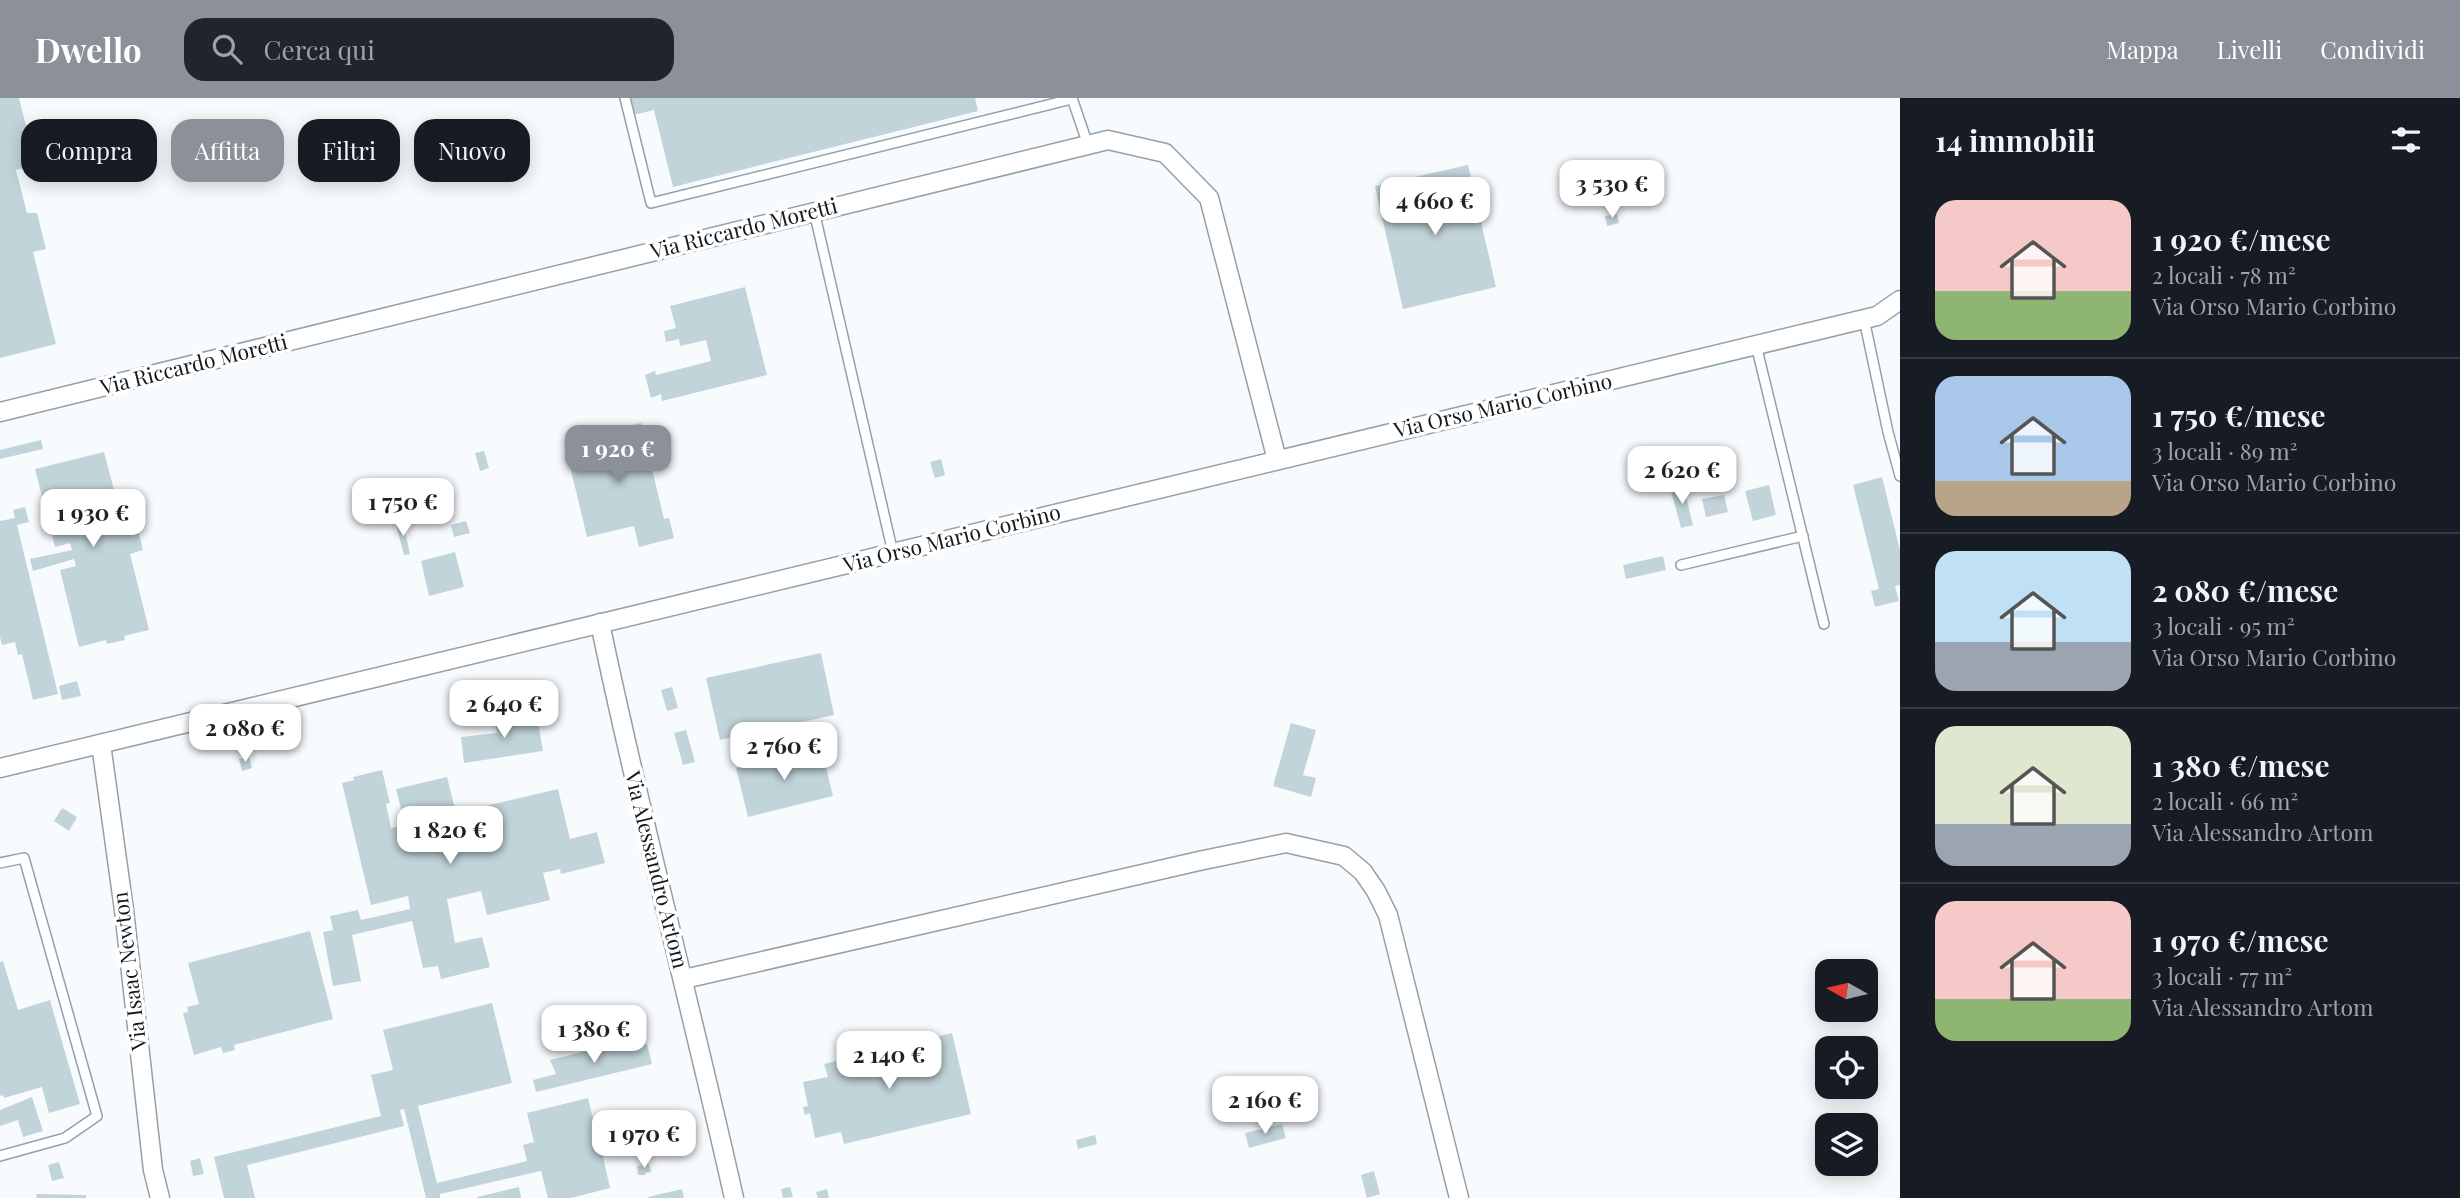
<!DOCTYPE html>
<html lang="it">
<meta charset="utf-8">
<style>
body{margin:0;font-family:"Playfair Display",serif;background:#20242c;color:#f1f3f6;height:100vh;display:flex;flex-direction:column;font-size:26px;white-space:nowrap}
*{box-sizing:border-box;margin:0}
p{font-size:23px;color:#9ea1a6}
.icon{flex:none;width:38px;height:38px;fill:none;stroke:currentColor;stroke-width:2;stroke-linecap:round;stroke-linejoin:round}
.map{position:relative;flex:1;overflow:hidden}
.panel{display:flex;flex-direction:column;background:#171b24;width:560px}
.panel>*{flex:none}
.top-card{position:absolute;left:21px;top:21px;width:665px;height:63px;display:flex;gap:14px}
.needle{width:46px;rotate:278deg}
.fabs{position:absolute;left:1815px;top:861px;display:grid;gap:14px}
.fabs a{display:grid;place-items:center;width:63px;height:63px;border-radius:14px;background:#171b24;box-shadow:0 4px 18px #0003;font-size:35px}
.price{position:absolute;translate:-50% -60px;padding:0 16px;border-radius:14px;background:#fff;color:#222;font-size:23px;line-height:46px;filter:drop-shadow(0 2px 4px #0008)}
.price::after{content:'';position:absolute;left:50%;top:42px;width:21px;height:16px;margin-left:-10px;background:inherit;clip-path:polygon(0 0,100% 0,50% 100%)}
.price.on{background:#8c9099;color:#fff}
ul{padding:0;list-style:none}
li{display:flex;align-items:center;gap:21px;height:175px;padding:0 35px}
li+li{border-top:2px solid #363941}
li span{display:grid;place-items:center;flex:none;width:196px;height:140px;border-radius:21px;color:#555}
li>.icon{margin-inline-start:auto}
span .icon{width:84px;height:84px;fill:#fffc;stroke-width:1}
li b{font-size:30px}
h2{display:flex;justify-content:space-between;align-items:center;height:84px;padding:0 35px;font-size:30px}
.chip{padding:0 24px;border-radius:21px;background:#171b24;box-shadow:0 4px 18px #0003;font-size:24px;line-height:63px}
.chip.on{background:#8c9099;color:#fff}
header{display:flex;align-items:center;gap:42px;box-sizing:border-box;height:98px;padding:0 35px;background:#8c9099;color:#fff}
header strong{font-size:33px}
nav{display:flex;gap:38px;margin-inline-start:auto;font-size:24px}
.search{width:490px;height:63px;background:#20242c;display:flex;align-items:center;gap:18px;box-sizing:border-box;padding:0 24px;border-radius:21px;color:#9ea1a6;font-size:26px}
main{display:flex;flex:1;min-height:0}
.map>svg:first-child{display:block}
</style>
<header>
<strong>Dwello</strong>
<div class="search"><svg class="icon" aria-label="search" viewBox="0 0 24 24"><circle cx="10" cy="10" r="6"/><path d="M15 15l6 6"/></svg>Cerca qui</div>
<nav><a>Mappa</a><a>Livelli</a><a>Condividi</a></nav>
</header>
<main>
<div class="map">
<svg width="1900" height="1100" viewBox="0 0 1900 1100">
<rect width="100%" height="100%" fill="#f8fbfe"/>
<!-- building -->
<g fill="#c1d4d9">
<polygon points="0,0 19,0 36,67 16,72 27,115 37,115 46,151 33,154 56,246 0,260"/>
<polygon points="629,0 975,0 978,13 673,89 654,12 633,17"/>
<polygon points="1468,67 1496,189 1403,211 1375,88"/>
<polygon points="1617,116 1619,125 1607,128 1605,118"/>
<polygon points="745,189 767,277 662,303 661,296 651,300 645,277 655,273 656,277 711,263 706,242 680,248 679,241 666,244 664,233 676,230 670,208"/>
<polygon points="641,325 664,421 669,420 674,440 639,449 634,428 587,439 564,343"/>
<polygon points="41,342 43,351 0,361 0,352"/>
<polygon points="484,353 489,370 480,373 475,355"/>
<polygon points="104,354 118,407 131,404 143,452 130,456 149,532 124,538 125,542 107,546 106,542 79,549 60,472 76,468 74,461 33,473 30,461 72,452 70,445 55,449 35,371"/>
<polygon points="941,361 945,377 935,380 930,364"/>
<polygon points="1882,379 1900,452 1900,487 1895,488 1899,503 1875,509 1871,493 1879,491 1853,387"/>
<polygon points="443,382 446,393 416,400 413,390"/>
<polygon points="1683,386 1693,427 1681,430 1670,389"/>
<polygon points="1769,387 1776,417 1753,423 1745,393"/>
<polygon points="1724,397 1728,414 1706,419 1702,401"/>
<polygon points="25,409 29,424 17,427 58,596 33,602 22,556 18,557 15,544 2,547 0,539 0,423 15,420 13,412"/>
<polygon points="466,423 470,435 454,439 451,427"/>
<polygon points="403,424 410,456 404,457 396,426"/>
<polygon points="455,454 464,489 429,498 421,463"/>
<polygon points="1663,458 1666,472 1626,481 1623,467"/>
<polygon points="821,555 834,617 720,642 706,580"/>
<polygon points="77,583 81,598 62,602 59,588"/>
<polygon points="672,589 678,610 667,613 661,592"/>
<polygon points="494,617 510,622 537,618 543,653 464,665 461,639 497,635"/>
<polygon points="1291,625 1316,632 1303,677 1316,680 1311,699 1273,688"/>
<polygon points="686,632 695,664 683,667 674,635"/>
<polygon points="821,649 833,698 748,719 736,670"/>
<polygon points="249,659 252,670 242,673 239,661"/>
<polygon points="382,672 390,705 386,706 391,730 405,727 396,691 447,679 456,715 558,691 570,741 597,734 605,765 561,776 560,771 543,775 550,802 487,817 481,793 447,801 455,845 482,839 490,869 441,881 438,868 423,870 412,823 352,837 361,883 333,888 323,834 333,832 330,818 358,812 361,822 410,811 408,798 371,807 342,685 354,682 353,679"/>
<polygon points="62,710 77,719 69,733 54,723"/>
<polygon points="310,833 333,921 234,947 235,952 223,955 221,949 194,957 183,915 188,914 187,909 199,906 188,865"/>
<polygon points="3,863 18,912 50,902 80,1006 49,1015 42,989 4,1000 3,997 0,998 0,864"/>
<polygon points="492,905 512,985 418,1008 437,1085 527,1063 523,1047 534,1044 527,1015 588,1000 598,1042 620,1037 624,1054 603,1059 610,1090 571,1100 548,1100 541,1073 440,1096 440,1100 426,1100 404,1011 400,1012 404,1028 247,1067 255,1100 224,1100 214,1059 381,1018 371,977 393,972 383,932"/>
<polygon points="952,935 971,1016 844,1046 841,1034 815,1040 810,1015 805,1017 803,1009 808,1008 803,984 828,979 824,966"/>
<polygon points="622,944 633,949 647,946 652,966 536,994 533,982 556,976 550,962"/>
<polygon points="32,999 43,1033 23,1039 18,1022 0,1028 0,1012"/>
<polygon points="1282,1026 1286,1040 1249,1050 1245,1035"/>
<polygon points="1095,1037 1097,1046 1078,1051 1076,1042"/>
<polygon points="200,1060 204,1076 193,1078 190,1063"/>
<polygon points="59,1064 64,1080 52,1083 48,1067"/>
<polygon points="649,1066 651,1074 645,1075 645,1077 638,1077 637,1068"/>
<polygon points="1374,1073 1380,1096 1367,1100 1361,1077"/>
<polygon points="519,1089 521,1100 477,1100 477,1099"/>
<polygon points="790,1089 793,1099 783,1100 781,1091"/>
<polygon points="682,1091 684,1100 649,1100 648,1099"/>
<polygon points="827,1091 829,1100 818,1100 816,1094"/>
<polygon points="36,1096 86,1097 86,1100 37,1100"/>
</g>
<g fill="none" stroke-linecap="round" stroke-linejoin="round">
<!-- service casing -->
<g stroke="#93a1ab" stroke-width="12">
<g id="service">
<polyline points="625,0 651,105 1072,1"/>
<polyline points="1072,0 1088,47"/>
<polyline points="814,113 893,455"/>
<polyline points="1864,221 1888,334 1900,378"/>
<polyline points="1756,247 1824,526"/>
<polyline points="1681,467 1803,438"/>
<polyline points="0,765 24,760 97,1018 65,1040 0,1058"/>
</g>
</g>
<!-- minor casing -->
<g stroke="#93a1ab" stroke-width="21">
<g id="minor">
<polyline points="0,314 1108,42 1165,55 1209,100 1277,362"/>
<path d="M600 525C640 718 691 908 734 1100"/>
<polyline points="101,646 124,812 153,1072 160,1100"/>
<polyline points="0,670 1877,218 1900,202"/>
<polyline points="684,881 1199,763 1286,745 1344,758 1363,774 1376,793 1388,817 1459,1100"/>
</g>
</g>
<!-- service -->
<use href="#service" stroke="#fff" stroke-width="9"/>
<!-- minor -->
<use href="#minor" stroke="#fff" stroke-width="18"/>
</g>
<g text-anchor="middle" stroke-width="7" stroke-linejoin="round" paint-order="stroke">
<!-- street labels -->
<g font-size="21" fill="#14191d" stroke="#fff">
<text transform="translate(744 131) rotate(-14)" y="7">Via Riccardo Moretti</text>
<text transform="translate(194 267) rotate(-14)" y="7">Via Riccardo Moretti</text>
<text transform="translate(1503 308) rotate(-13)" y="7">Via Orso Mario Corbino</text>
<text transform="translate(952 441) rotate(-14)" y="7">Via Orso Mario Corbino</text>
<text transform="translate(656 772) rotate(76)" y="7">Via Alessandro Artom</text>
<text transform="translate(130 873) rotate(-97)" y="7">Via Isaac Newton</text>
</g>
</g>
</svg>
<div class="fabs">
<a><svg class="needle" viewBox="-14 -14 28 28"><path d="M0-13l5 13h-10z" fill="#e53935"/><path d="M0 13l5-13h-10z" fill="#9ea1a6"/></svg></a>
<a><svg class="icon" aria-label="locate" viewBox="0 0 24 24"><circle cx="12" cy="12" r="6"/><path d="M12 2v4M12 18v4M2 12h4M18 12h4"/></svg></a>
<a><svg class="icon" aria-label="layers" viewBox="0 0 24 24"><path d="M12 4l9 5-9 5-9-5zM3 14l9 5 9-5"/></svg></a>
</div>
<b class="price" style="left:1612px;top:122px">3 530 €</b>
<b class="price" style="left:1435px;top:139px">4 660 €</b>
<b class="price on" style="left:618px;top:387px">1 920 €</b>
<b class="price" style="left:1682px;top:408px">2 620 €</b>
<b class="price" style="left:403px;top:440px">1 750 €</b>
<b class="price" style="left:93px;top:451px">1 930 €</b>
<b class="price" style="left:504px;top:642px">2 640 €</b>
<b class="price" style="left:245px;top:666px">2 080 €</b>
<b class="price" style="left:784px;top:684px">2 760 €</b>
<b class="price" style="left:450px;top:768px">1 820 €</b>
<b class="price" style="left:594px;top:967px">1 380 €</b>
<b class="price" style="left:889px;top:993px">2 140 €</b>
<b class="price" style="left:1265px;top:1038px">2 160 €</b>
<b class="price" style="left:644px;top:1072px">1 970 €</b>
<div class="top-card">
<a class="chip">Compra</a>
<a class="chip on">Affitta</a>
<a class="chip">Filtri</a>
<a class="chip">Nuovo</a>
</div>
</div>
<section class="panel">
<h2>14 immobili<svg class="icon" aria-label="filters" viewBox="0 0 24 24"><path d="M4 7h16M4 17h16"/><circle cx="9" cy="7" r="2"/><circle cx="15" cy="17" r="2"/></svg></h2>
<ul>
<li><span style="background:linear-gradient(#f6c9c9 65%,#8fb573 0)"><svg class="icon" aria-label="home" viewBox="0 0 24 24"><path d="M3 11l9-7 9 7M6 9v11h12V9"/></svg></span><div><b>1 920 €/mese</b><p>2 locali · 78 m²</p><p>Via Orso Mario Corbino</p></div></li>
<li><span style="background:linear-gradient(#a9c7e8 75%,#b9a48a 0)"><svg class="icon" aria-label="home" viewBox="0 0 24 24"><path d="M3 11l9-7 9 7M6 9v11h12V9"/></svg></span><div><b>1 750 €/mese</b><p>3 locali · 89 m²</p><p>Via Orso Mario Corbino</p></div></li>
<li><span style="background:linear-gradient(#bfe0f5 65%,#9aa5b1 0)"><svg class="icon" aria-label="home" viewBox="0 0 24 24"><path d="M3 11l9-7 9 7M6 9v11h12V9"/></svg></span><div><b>2 080 €/mese</b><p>3 locali · 95 m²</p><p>Via Orso Mario Corbino</p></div></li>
<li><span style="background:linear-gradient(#dfe7d0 70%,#9aa5b1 0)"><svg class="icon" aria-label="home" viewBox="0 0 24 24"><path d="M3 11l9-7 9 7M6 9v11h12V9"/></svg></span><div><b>1 380 €/mese</b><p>2 locali · 66 m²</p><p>Via Alessandro Artom</p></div></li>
<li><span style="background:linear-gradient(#f6c9c9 70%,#8fb573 0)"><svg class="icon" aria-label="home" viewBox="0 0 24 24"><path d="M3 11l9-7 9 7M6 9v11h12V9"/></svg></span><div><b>1 970 €/mese</b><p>3 locali · 77 m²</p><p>Via Alessandro Artom</p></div></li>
</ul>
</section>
</main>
